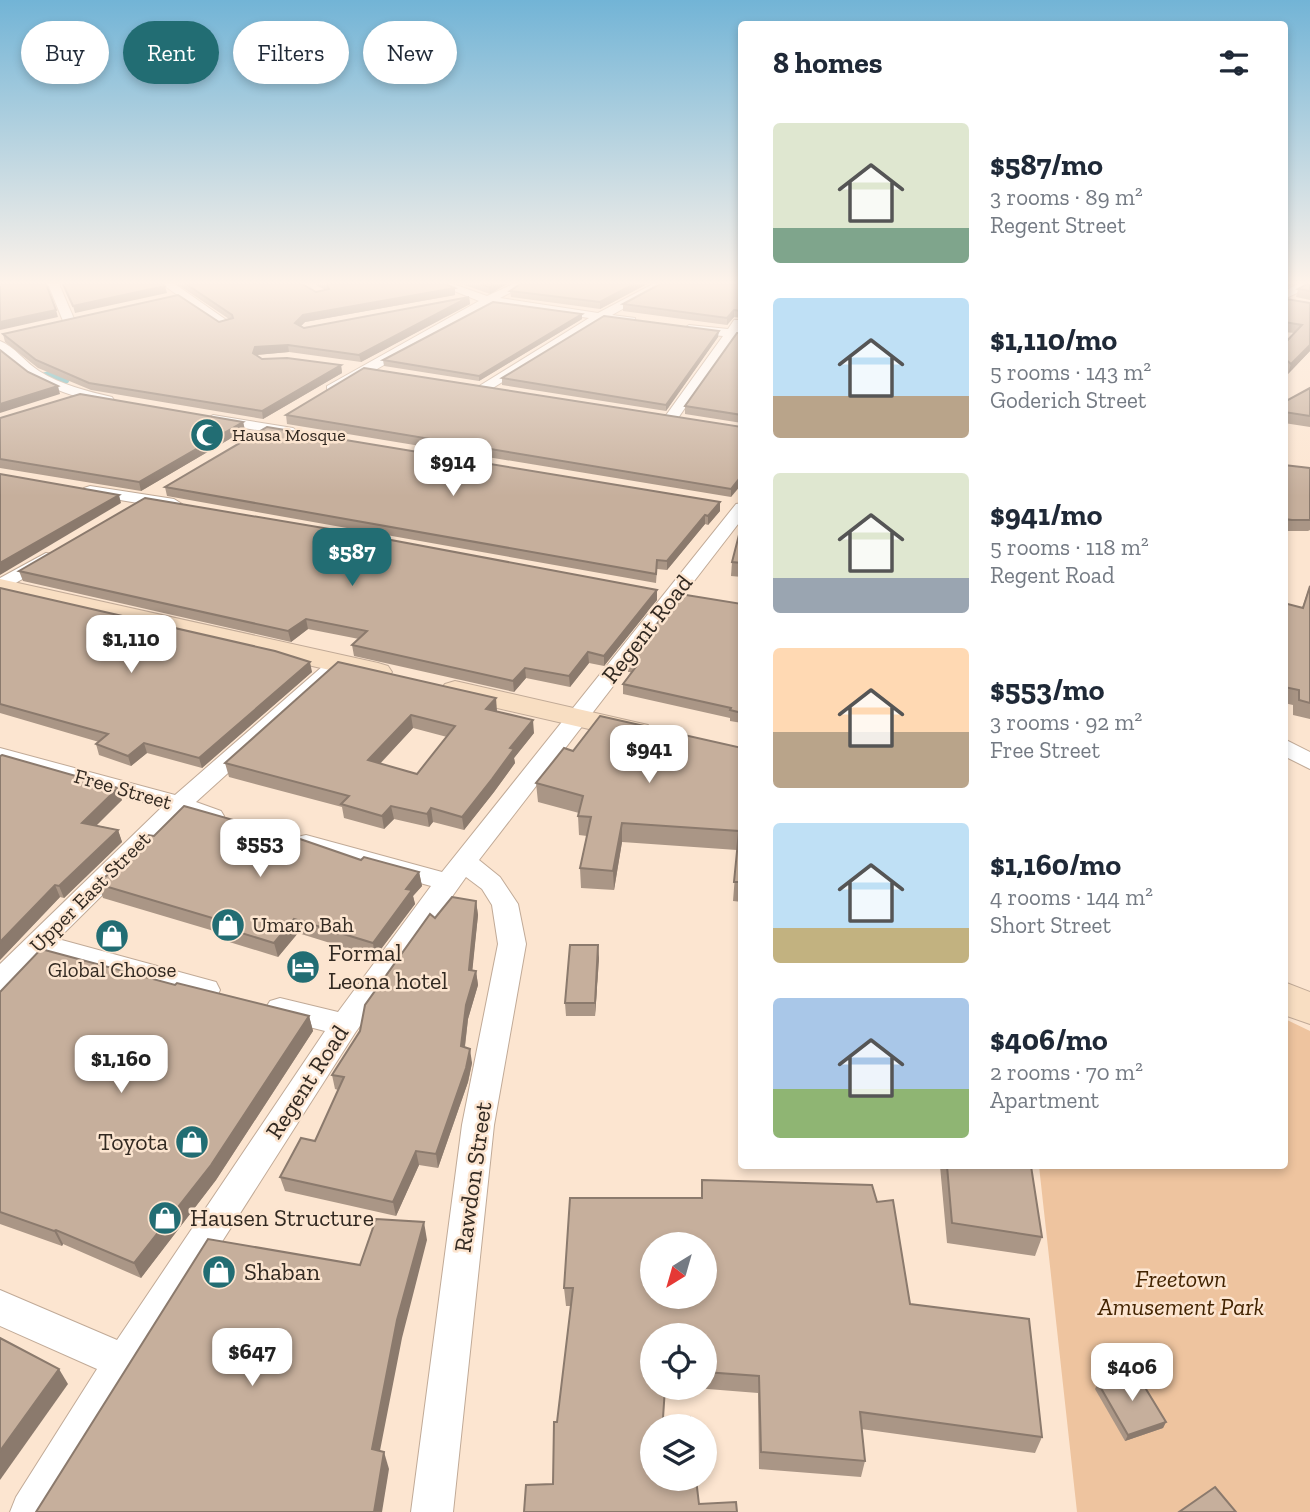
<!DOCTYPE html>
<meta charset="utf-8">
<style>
body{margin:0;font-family:"Zilla Slab",serif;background:#f6f6f7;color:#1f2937;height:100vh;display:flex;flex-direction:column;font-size:26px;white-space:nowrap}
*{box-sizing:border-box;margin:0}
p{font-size:23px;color:#747a83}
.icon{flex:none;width:38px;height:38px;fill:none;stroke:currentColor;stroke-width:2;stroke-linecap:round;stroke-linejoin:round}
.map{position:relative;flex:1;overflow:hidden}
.panel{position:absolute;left:738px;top:21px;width:550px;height:1148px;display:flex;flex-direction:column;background:#fff;border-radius:7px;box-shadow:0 4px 10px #0003}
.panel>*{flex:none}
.banner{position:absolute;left:21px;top:21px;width:612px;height:63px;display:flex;gap:14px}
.needle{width:46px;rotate:217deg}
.controls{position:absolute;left:640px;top:1232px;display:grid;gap:14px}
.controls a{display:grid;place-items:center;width:77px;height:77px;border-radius:50%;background:#fff;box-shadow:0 4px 10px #0003;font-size:35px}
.price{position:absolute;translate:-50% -60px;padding:0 16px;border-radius:14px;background:#fff;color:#222;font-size:23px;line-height:46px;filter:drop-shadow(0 2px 4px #0008)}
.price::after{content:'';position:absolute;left:50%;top:42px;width:21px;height:16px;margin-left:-10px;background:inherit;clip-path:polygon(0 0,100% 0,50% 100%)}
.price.selected{background:#226d73;color:#fff}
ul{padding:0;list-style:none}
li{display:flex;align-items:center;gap:21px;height:175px;padding:0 35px}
li span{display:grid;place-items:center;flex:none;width:196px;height:140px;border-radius:7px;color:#555}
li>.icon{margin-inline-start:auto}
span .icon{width:84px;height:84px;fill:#fffc;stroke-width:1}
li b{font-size:30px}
h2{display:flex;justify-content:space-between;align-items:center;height:84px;padding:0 35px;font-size:30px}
.chip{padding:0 24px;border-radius:32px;background:#fff;box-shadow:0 4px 10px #0003;font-size:24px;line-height:63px}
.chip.selected{background:#226d73;color:#fff}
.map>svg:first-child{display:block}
</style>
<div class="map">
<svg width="1310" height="1512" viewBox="0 0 1310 1512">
<rect width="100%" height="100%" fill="#fce5d0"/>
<!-- green -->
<polygon fill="#eec49f" points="1285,1019 1310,1031 1310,1512 1077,1512 1039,1166 1284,1166"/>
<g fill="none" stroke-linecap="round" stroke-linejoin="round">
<!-- river -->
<polygon fill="#62b4bc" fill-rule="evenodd" points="58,368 68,371 72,377 68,383 0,404 0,386"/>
<!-- minor casing -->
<g stroke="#c1aa97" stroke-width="2">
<g id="minor">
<polygon points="48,284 59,284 75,321 73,324 63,321"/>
<polygon points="162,284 175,284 232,324 222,327"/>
<polygon points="437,284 453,284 487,296 513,284 527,284 500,298 598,313 653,284 667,284 612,315 635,318 635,324 602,320 488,391 483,392 476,388 589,318 490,304 337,392 327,392 327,386 479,301"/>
<polygon points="1298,284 1310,284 1310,287 1284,299 1284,291"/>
<polygon points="734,320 742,320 739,330 742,330 742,338 734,337 676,421 666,421 664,418 723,336 689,333 683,329 689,325 728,329"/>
<path d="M0 341C14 346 26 363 39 371 62 385 86 391 112 397L114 400 107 404C67 396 29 382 0 352Z"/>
<polygon points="213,415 293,428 300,432 293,436 208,422 206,419"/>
<polygon points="90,486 174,499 182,504 174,509 84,494 82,491 84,488"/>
<polygon points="742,503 742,519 479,860 500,877 518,904 526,944 494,1125 453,1512 411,1512 462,1125 498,944 492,905 482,889 466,877 355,1033 137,1375 55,1512 10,1512 16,1497 97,1369 0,1326 0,1290 117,1340 325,1031 270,1017 265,1009 270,1001 280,998 338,1012 431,886 297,849 294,843 297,837 306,835 442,872 736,504"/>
<polygon points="46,553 52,554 55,558 52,562 0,592 0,578"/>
<polygon points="338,657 345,659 348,663 345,667 196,802 221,811 224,816 221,821 212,824 183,815 58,939 216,982 220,990 216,998 206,1001 43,955 10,990 0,993 0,964 162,807 0,762 0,748 175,795 331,659"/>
<polygon points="1284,739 1310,752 1310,769 1284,756"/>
</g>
</g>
<!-- secondary casing -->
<g stroke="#c1aa97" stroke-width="2">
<g id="secondary">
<polygon points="0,579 378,663 388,666 392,672 388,678 378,681 0,595"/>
<polygon points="455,681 648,725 652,731 648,737 637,740 445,696 440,690 445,684"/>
<polygon points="1284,982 1310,992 1310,1024 1284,1015"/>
</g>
</g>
<!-- minor -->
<use href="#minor" fill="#fff" fill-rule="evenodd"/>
<!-- secondary -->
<use href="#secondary" fill="#f8dec2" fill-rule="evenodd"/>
</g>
<!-- wall -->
<g fill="#aa9686" fill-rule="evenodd">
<polygon points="177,284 302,284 316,292 325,290 315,284 446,284 455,288 455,295 305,322 301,326 304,328 469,297 470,304 361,362 289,352 256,355 262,359 341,365 342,373 263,419 91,390 38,368 5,342 3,334 219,322 229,319"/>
<polygon points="462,284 507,284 490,294"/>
<polygon points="647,284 600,309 511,297 510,291"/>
<polygon points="742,284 742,318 734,317 727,325 623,311 623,304"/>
<polygon points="1284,284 1286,299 1310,303 1310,351 1288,374 1284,370 1284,344 1295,333 1284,332"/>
<polygon points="1310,284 1310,300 1296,297 1298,289"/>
<polygon points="582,319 479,381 384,366 383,360"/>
<polygon points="742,333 742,423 685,414 685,406"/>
<polygon points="718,337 666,411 502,385 502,378"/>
<polygon points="1310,388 1310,427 1284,423 1284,402"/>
<polygon points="286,415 742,427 731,497 287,424"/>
<polygon points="0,418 243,422 245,430 141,491 0,468"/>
<polygon points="1284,465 1310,468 1310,530 1308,531 1284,531"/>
<polygon points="165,487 720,511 708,525 705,524 667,570 657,569 656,583 167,496"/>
<polygon points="742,523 742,577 731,576 732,562"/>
<polygon points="19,571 657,600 604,666 589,663 570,687 526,678 514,692 354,656 352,645 359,639 308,629 291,642 23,581"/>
<polygon points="1310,585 1310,719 1293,715 1293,705 1284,703 1284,603 1302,608"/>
<polygon points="0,588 312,672 202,768 147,753 131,766 99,755 96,744 99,742 0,713"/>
<polygon points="742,604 742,723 730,721 730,718 623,694 623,684 631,672 628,672 628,661"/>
<path d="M338 662 497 711 496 712 534 733 514 758 515 763 494 792 464 830 433 822 429 827 394 819 384 829 344 818 342 807 229 777 225 763ZM413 728 447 737 417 774 380 764Z"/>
<polygon points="742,748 742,902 733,901 737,850 622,842 614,890 581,888 580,868 587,836 579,835 578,816 579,813 538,802 536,783 573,751"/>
<polygon points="0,756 122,800 96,825 118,830 122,842 64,898 60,897 0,960"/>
<polygon points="361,860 419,872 422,886 413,896 415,904 375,957 298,933 278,957 226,941 224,934 103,898 98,884"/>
<polygon points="476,901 478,915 472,970 476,971 478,985 468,1019 465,1047 472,1063 468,1082 438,1168 419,1165 396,1216 285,1191 280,1177 315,1141 338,1090 335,1089 332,1075 435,918"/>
<polygon points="599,958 595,1016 566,1016 565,1003"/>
<polygon points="175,985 309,1016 313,1031 216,1180 141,1278 63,1244 62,1246 0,1224 0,992"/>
<polygon points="940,1166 1031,1166 1042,1237 1035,1256 947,1243"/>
<polygon points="702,1180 910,1304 1042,1437 1035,1453 861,1429 865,1461 861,1477 759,1469 758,1393 695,1388 705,1388 705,1335 653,1335 664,1418 699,1504 737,1512 553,1484 557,1422 571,1306 566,1306 564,1288 701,1198"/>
<polygon points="1098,1383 1166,1422 1163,1428 1125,1441 1095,1389"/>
</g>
<!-- shaded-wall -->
<g fill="#8b7a6d">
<polygon points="495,284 507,284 490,294 489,287"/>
<polygon points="634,284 647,284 600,309 600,302"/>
<polygon points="1284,284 1293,284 1284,289"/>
<polygon points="165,286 167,293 75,313 73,306"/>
<polygon points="455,288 455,295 305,322 297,330 295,323 303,315"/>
<polygon points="469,297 470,304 361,362 359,355"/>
<polygon points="56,310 58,317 0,330 0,322"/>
<polygon points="734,310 734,317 727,325 727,318"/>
<polygon points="582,314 582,319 479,381 479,376"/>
<polygon points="719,331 718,337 666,411 666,405"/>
<polygon points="288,345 289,352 256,355 255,361 253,353 255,347"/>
<polygon points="1310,345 1310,351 1288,374 1291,364"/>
<polygon points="341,365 342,373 263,419 262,411"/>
<polygon points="58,386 60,394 0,413 0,404"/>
<polygon points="243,422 245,430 141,491 139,482"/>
<polygon points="742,475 742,484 731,497 731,489"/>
<polygon points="119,495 121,503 0,575 0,563"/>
<polygon points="720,502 720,511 708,525 708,516"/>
<polygon points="705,515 705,524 667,570 667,561"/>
<polygon points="657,590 657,600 604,666 604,656"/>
<polygon points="306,619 308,629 291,642 288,631"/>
<polygon points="588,652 589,663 570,687 569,676"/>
<polygon points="310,662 312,672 202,768 199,758"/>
<polygon points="525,668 526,678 514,692 513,681"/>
<polygon points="496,698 497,711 487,722 486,709"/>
<polygon points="411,715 413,728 370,774 368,760"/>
<polygon points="533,720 534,733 514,758 515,763 494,792 464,830 462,817 510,748"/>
<polygon points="144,743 147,753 131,766 128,756"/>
<polygon points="118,788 122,800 87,835 82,823"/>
<polygon points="391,806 394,819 384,829 382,816"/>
<polygon points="431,808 433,822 429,827 427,814"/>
<polygon points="622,823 622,842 614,890 613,871"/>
<polygon points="118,830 122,842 64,898 59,886"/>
<polygon points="419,872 422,886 413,896 415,904 375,957 373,943 406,889"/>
<polygon points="55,885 60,897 0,960 0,942"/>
<polygon points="476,901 478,915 471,984 469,970"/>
<polygon points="294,919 298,933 278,957 274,943"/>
<polygon points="598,945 599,958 595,1016 595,1003"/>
<polygon points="476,971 478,985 468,1019 463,1061 461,1046 466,1005"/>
<polygon points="309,1016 313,1031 216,1180 141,1278 134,1263"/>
<polygon points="470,1049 472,1063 468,1082 438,1168 436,1154"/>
<polygon points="416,1151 419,1165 396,1216 393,1202"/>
<polygon points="424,1222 427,1240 402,1338 377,1466 372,1449 397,1320"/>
<polygon points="56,1230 63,1244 62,1246 54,1231"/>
<polygon points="59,1369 68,1384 0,1480 0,1451"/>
<polygon points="1166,1422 1163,1428 1125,1441 1128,1435"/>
<polygon points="384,1452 389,1469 382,1512 374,1512"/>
</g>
<!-- building -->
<g fill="#c6af9c" stroke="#8b7a6d" stroke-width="2" fill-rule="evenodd">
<polygon points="0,284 46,284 56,310 0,322"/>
<polygon points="63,284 164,284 165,286 73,306"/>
<polygon points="186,284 302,284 316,292 329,289 327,284 446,284 455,288 303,315 295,323 304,328 469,297 359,355 288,345 255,347 253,353 262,359 287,358 341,365 262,411 89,383 36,360 3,334 178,295 219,322 233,318 232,315"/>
<polygon points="480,284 495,284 489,287"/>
<polygon points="520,284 634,284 600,302 510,291"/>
<polygon points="660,284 742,284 742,311 734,310 727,318 623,304"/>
<polygon points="1307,284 1310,284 1310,291 1298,289"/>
<polygon points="1284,287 1286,299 1310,303 1310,345 1291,364 1284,358 1284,344 1302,325 1284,322"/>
<polygon points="493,302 582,314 479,376 383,360"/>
<polygon points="604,316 719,331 666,405 502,378"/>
<polygon points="737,333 742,333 742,415 685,406"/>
<polygon points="0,350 28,372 58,386 0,404"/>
<polygon points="364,368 742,427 742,475 731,489 286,415"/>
<polygon points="1310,388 1310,416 1284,412 1284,402"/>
<polygon points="80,394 243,422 139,482 0,459 0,418"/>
<polygon points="267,427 720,502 708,516 705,515 667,561 657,560 656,574 165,487"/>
<polygon points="1284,465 1310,468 1310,520 1292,520 1284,519"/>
<polygon points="0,474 119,495 0,563"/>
<polygon points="145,498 359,534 657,590 604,656 588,652 569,676 525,668 513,681 352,645 367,631 306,619 288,631 19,571"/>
<polygon points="742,523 742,563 732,562"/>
<polygon points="1310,586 1310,703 1299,700 1299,690 1284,687 1284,603 1303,608"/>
<polygon points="0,588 275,651 310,662 199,758 144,743 128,756 96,744 108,734 0,704"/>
<polygon points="680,594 742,604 742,713 730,710 731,708 623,684 638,664 628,661"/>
<path d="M338 662 496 698 486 709 533 720 510 748 514 749 492 779 462 817 431 808 427 814 391 806 382 816 341 804 349 796 225 763ZM411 715 455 726 417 774 368 760Z"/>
<polygon points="600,716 742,748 742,882 734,882 739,831 622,823 613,871 580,868 591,817 578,816 583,796 536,783 564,748 573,751"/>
<polygon points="2,755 118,788 82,823 118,830 59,886 55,885 0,942 0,756"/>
<polygon points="184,806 300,839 361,860 364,857 419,872 406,889 412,890 373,943 294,919 274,943 222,927 226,922 98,884 148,835 154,836"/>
<polygon points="452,897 476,901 469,970 476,971 466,1005 461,1046 470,1049 466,1068 436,1154 416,1151 393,1202 280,1177 301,1138 315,1141 344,1077 332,1075 360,1031 365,1005 430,914 435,918"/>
<polygon points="570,945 598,945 595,1003 565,1003"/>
<polygon points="41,949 175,985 177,983 309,1016 211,1165 134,1263 56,1230 54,1231 0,1212 0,992"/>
<polygon points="947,1166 1031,1166 1042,1237 952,1223"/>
<path d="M702 1180 872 1185 877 1202 893 1200 910 1304 1029 1319 1042 1437 860 1412 865 1461 761 1452 759 1376 705 1372V1335H653V1388H665L663 1418 690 1417V1426H653V1479H696L699 1504 736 1502 737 1512H524L526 1485 553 1484 554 1422H557L573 1288H564L570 1198H702ZM653 1244H705V1297H653Z"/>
<polygon points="376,1219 424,1222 397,1320 372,1449 384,1452 374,1512 36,1512 208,1239 360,1265"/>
<polygon points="0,1338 59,1369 0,1451"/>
<polygon points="1135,1371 1166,1422 1128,1435 1098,1383"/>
<polygon points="1215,1487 1236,1512 1179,1512"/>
</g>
<!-- sky -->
<linearGradient id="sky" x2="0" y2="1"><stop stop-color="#72b4d6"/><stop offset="0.57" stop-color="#fef3ea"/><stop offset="1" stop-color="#fef3ea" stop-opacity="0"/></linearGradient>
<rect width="1310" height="496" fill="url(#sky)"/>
<!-- icons -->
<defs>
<g id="mosque-disc" transform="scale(1.75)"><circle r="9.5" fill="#226d73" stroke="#fce5d0"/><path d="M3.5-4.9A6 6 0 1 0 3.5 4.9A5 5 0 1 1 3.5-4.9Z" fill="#fff"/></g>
<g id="shop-disc" transform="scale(1.75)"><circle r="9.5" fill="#226d73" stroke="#fce5d0"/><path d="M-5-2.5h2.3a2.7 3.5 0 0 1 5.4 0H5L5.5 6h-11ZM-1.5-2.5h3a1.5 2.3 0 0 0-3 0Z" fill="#fff"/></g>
<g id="hotel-disc" transform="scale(1.75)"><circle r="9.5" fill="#226d73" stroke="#fce5d0"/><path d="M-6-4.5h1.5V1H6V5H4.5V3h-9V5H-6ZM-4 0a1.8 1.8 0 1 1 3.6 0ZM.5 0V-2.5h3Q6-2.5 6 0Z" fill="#fff"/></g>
</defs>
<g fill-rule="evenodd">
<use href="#mosque-disc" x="207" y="435"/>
<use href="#shop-disc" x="228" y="925"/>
<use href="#shop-disc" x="112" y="936"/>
<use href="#hotel-disc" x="303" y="967"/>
<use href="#shop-disc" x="192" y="1142"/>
<use href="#shop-disc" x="165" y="1218"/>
<use href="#shop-disc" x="219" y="1272"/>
</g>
<g text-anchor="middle" stroke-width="5" stroke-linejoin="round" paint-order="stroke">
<!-- far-poi labels -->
<g font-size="18" fill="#322921" stroke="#fce5d0" text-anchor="start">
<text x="232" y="441">Hausa Mosque</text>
</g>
<!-- street labels -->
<g font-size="21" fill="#322921" stroke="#fce5d0">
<text transform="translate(123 789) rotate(16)" y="7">Free Street</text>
<text transform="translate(90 892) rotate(-45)" y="7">Upper East Street</text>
</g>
<!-- poi labels -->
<g font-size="21" fill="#322921" stroke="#fce5d0" text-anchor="start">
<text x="252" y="932">Umaro Bah</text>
<text x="112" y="977" text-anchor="middle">Global Choose</text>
</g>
<!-- near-street labels -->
<g font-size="24" fill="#322921" stroke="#fce5d0">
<text transform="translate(647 629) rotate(-52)" y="8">Regent Road</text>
<text transform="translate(307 1082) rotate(-57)" y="8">Regent Road</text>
<text transform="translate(473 1177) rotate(-82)" y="8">Rawdon Street</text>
</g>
<!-- near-poi labels -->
<g font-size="24" fill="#322921" stroke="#fce5d0" text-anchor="start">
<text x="328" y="961">Formal<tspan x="328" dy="28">Leona hotel</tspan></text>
<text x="168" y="1150" text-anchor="end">Toyota</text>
<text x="190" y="1226">Hausen Structure</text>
<text x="244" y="1280">Shaban</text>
</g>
<!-- near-park labels -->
<g font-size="24" font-style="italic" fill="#422300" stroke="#fce5d0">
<text x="1181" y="1287">Freetown<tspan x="1181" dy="28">Amusement Park</tspan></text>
</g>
</g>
</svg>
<div class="controls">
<a><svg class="needle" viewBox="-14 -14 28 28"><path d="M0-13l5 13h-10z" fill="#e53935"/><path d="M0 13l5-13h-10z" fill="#747a83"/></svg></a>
<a><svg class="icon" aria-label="locate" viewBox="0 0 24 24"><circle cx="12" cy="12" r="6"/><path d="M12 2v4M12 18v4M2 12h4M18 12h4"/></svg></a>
<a><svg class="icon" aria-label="layers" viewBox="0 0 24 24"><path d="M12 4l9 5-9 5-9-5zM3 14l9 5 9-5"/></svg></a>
</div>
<b class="price" style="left:453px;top:498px">$914</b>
<b class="price selected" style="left:352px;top:588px">$587</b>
<b class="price" style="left:131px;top:675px">$1,110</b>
<b class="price" style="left:649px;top:785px">$941</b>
<b class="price" style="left:260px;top:879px">$553</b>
<b class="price" style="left:121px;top:1095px">$1,160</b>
<b class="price" style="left:252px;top:1388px">$647</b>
<b class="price" style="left:1132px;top:1403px">$406</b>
<div class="banner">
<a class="chip">Buy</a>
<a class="chip selected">Rent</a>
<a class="chip">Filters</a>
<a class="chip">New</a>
</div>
<section class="panel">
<h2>8 homes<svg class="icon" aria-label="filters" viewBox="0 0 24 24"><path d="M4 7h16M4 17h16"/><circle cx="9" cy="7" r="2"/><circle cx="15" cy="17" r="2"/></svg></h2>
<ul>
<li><span style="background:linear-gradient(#dfe7d0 75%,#7fa58c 0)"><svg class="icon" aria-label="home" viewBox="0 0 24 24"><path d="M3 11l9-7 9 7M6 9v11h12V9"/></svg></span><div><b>$587/mo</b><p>3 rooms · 89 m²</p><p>Regent Street</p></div></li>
<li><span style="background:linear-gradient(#bfe0f5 70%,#b9a48a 0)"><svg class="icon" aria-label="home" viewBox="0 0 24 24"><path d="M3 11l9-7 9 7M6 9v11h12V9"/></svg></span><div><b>$1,110/mo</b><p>5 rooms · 143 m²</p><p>Goderich Street</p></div></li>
<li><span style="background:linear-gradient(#dfe7d0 75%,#9aa5b1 0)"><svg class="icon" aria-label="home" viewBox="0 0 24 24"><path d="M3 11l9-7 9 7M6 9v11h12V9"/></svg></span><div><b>$941/mo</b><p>5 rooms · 118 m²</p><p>Regent Road</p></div></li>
<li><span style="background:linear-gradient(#ffd9b3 60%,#b9a48a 0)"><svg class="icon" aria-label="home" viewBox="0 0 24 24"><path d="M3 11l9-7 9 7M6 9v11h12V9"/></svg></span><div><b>$553/mo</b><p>3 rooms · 92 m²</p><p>Free Street</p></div></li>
<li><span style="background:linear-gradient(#bfe0f5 75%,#c2b280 0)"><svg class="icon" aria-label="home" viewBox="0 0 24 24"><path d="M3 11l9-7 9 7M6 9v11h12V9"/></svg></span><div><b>$1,160/mo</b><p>4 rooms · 144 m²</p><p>Short Street</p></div></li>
<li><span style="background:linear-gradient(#a9c7e8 65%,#8fb573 0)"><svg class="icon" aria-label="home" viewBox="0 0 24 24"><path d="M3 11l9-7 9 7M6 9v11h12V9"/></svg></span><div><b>$406/mo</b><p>2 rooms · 70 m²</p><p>Apartment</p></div></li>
</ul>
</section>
</div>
